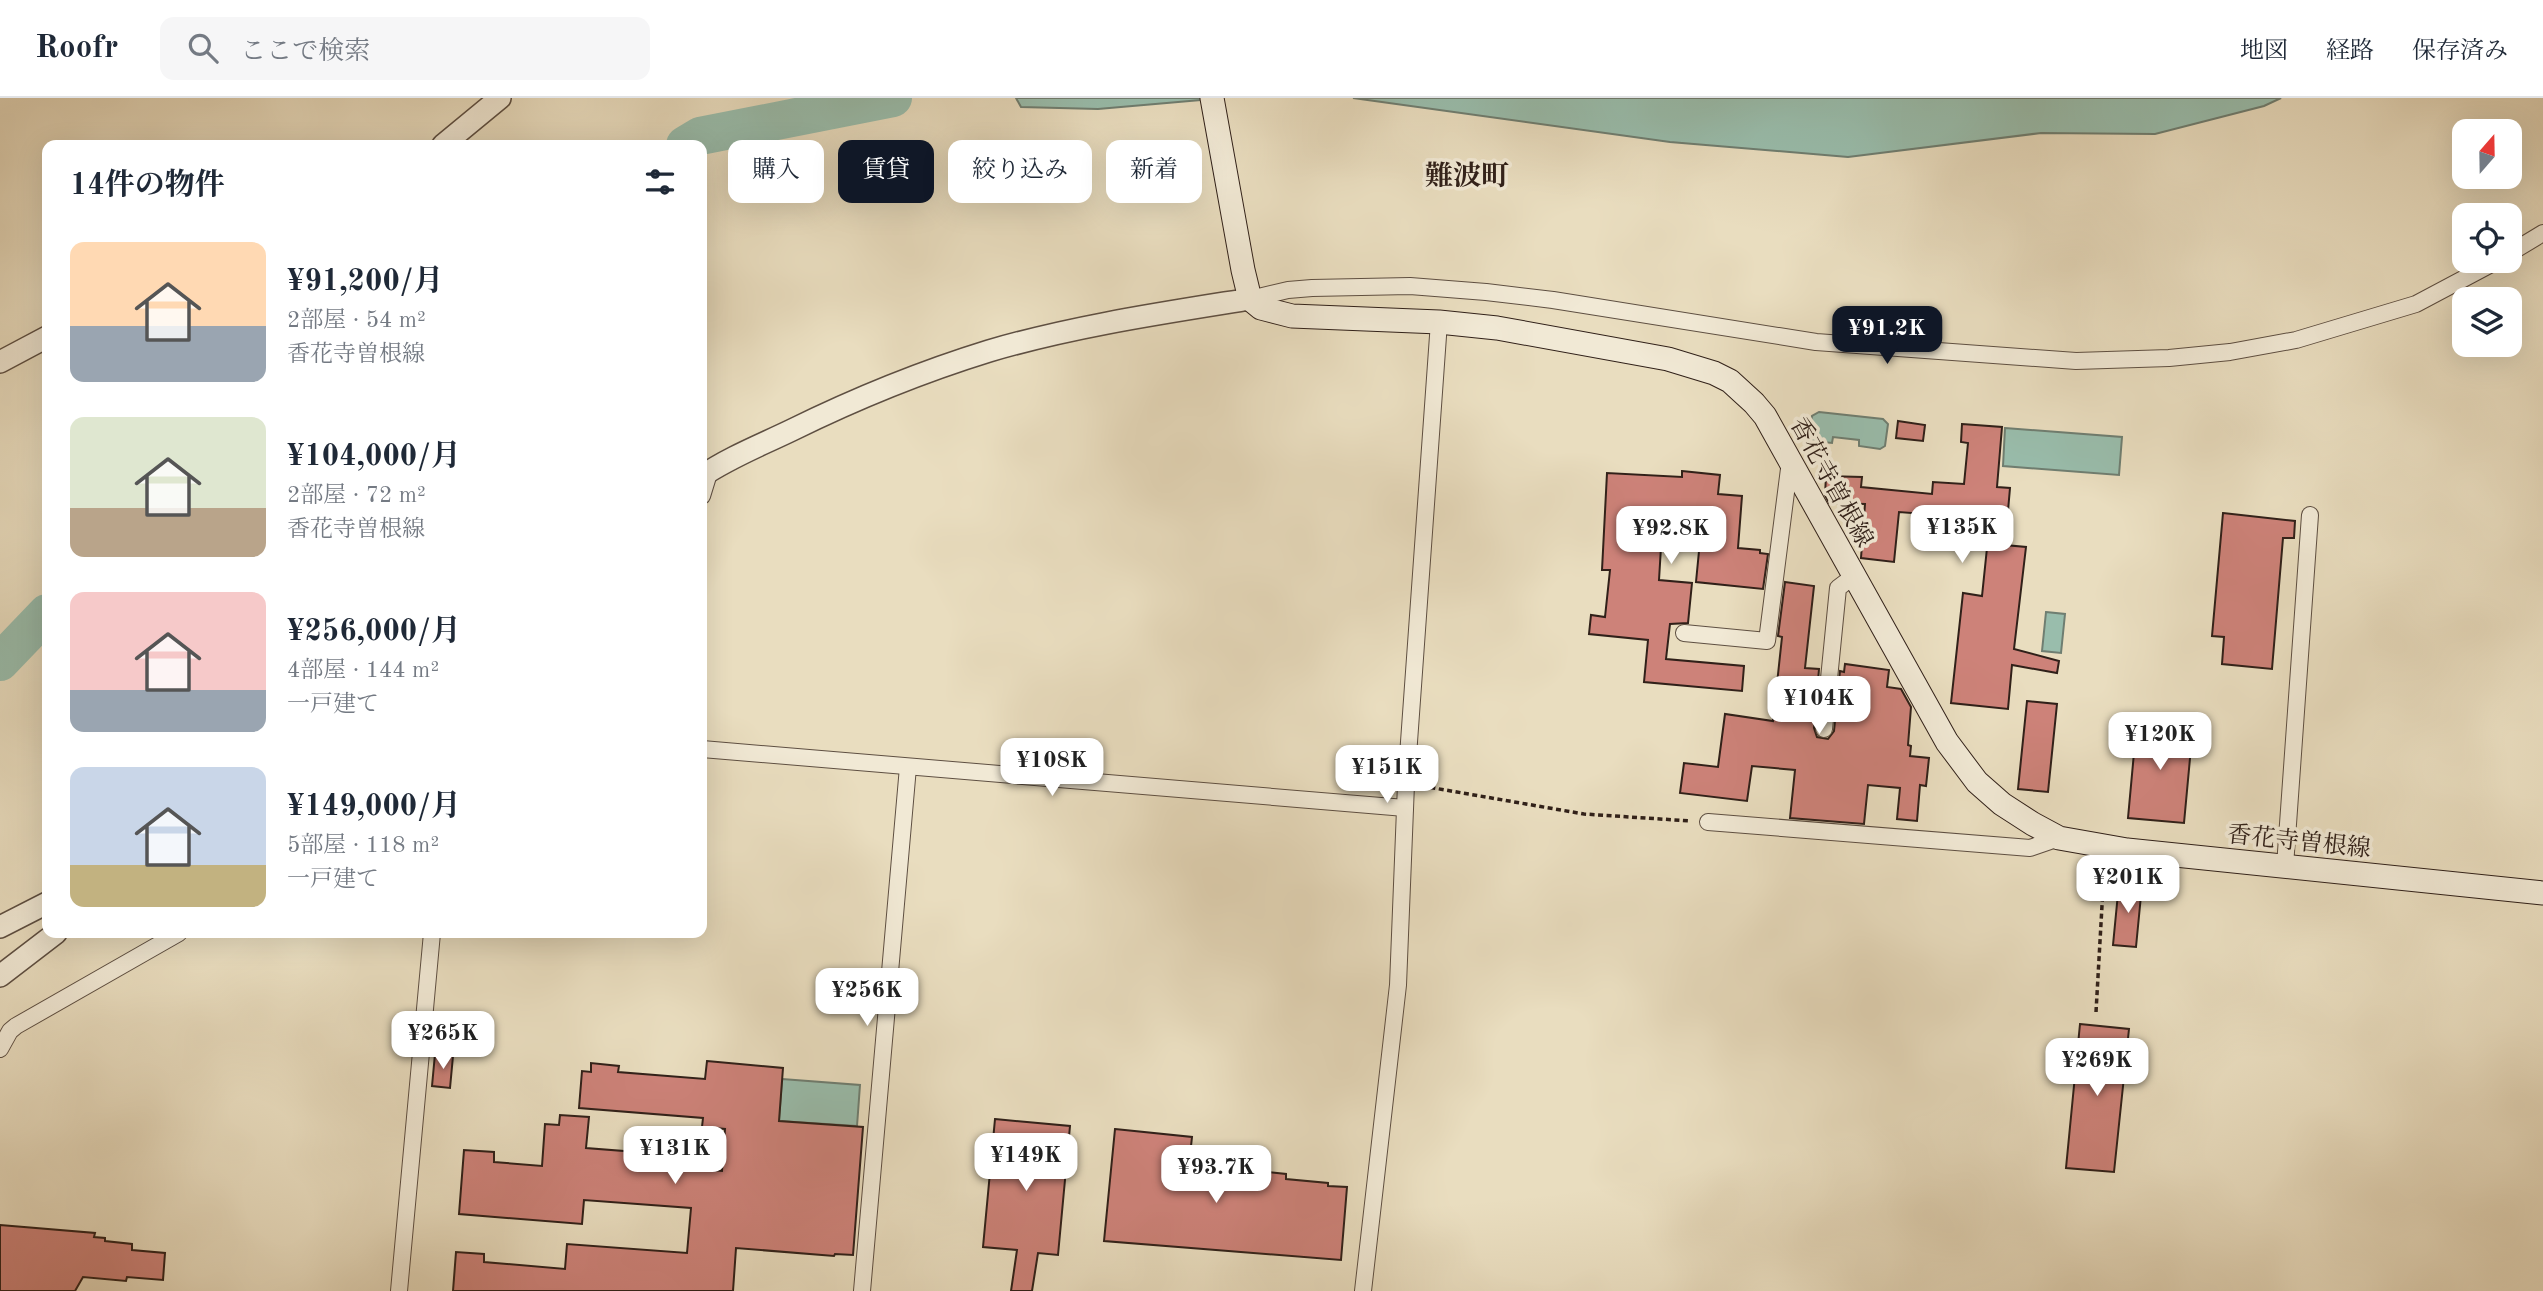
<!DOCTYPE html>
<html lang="ja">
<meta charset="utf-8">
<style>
body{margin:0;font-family:"Old Standard TT","Noto Serif JP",serif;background:#f6f6f7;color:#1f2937;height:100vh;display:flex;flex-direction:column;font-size:26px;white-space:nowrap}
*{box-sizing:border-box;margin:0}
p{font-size:23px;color:#747a83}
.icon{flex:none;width:38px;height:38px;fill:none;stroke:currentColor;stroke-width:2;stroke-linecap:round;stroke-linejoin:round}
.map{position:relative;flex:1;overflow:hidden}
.side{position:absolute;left:42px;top:42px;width:665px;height:798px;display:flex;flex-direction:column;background:#fff;border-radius:14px;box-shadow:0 7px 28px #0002}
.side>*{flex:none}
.hud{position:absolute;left:728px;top:42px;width:665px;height:63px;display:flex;gap:14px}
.needle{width:46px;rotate:20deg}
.controls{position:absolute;left:2452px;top:21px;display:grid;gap:14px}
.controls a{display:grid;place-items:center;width:70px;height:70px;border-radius:14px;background:#fff;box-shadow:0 7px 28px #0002;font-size:35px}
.price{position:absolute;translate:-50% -60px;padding:0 16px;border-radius:14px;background:#fff;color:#222;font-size:23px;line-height:46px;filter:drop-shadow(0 2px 4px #0008)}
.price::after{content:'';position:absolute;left:50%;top:42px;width:21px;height:16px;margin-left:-10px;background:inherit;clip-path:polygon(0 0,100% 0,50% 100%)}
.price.active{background:#111827;color:#fff}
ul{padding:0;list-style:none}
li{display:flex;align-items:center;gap:21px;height:175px;padding:0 28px}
li span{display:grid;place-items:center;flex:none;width:196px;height:140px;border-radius:14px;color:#555}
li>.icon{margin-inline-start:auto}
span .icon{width:84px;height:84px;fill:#fffc;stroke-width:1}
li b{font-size:30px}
h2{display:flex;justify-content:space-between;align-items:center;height:84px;padding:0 28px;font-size:30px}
.chip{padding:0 24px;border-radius:14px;background:#fff;box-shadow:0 7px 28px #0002;font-size:24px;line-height:63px}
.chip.active{background:#111827;color:#fff}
header{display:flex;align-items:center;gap:42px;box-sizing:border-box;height:98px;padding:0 35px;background:#fff;border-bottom:2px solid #e0e1e3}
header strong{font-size:33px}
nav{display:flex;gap:38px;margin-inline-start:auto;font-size:24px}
.search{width:490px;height:63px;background:#f6f6f7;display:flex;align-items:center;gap:18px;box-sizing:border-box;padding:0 24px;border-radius:14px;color:#747a83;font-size:26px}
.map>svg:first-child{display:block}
</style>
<header>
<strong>Roofr</strong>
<div class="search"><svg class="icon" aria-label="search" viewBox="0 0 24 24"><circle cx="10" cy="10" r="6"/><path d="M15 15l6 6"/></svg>ここで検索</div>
<nav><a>地図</a><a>経路</a><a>保存済み</a></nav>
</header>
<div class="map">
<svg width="2543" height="1193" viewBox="0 0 2543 1193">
<rect width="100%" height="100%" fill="#e9ddbf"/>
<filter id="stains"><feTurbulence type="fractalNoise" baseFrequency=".00286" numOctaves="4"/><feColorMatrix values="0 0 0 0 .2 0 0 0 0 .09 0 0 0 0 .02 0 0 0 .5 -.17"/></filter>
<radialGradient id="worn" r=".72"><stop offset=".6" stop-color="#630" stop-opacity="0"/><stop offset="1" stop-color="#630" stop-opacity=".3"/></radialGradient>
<!-- water -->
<g fill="#99bdac" stroke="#6f7e71" stroke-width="2">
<polygon points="1016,0 1224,0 1098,11 1021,9"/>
<polygon points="1353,0 2281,0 2264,8 2155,36 2041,35 1848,59 1670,44"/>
<polygon points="1819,314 1883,321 1888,326 1885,348 1880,351 1859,348 1859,342 1833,339 1832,345 1813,343 1809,337 1812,318"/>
<polygon points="2005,330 2122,339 2119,377 2003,368"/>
<polygon points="2046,514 2065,516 2061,555 2042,553"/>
<polygon points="782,981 860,987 857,1028 779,1023"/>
</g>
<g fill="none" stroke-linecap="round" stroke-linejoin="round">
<!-- river -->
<g stroke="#99bdac" stroke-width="38">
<polyline points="685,47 700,38 893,0"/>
<polyline points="0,564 47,515"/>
</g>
</g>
<!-- building -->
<g fill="#cd8279" stroke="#302019" stroke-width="2">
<polygon points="1898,323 1925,327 1923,343 1896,340"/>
<polygon points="1962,326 2002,329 1997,389 2010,390 2005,447 2026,449 2014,551 2059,563 2057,575 2012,567 2008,611 1951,605 1963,495 1982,498 1990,421 1899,414 1894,464 1861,460 1865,406 1829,405 1825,397 1826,378 1862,379 1861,389 1932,396 1933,384 1964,386 1968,345 1961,344"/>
<polygon points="1682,373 1720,377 1718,396 1742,398 1738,450 1760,452 1760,455 1768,456 1763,491 1696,484 1699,453 1661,449 1659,482 1692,485 1688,525 1670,526 1666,561 1744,568 1742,593 1644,584 1648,542 1589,536 1591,517 1605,519 1610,472 1602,472 1607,375 1682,379"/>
<polygon points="2223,415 2295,423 2294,440 2283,440 2272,571 2222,566 2224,539 2212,538"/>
<polygon points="1785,484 1814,488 1805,570 1819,571 1814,630 1817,639 1828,641 1834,633 1840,573 1844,574 1845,566 1889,572 1887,589 1901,591 1911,609 1908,647 1911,648 1910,658 1929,660 1926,688 1920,687 1917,723 1897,721 1900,690 1868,687 1864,726 1790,720 1795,672 1752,668 1747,703 1680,695 1684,665 1718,669 1725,616 1773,623 1782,539 1778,538"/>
<polygon points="2027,603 2057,606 2048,694 2018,691"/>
<polygon points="2137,622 2193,628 2184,725 2128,720"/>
<polygon points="2119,785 2142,787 2136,849 2113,847"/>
<polygon points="2080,926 2129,931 2114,1074 2066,1070"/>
<polygon points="435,956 453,958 450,990 432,988"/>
<polygon points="707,963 783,970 779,1023 863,1029 853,1157 835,1156 834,1158 736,1150 733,1193 453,1193 456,1154 484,1156 484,1164 565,1171 567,1146 687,1155 691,1110 584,1102 582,1126 459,1116 464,1052 494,1054 494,1064 542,1068 545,1026 559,1027 560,1017 589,1019 586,1050 688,1058 687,1070 722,1073 725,1031 702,1029 703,1020 579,1010 582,973 591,974 591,965 619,968 618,974 705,981"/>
<polygon points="995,1021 1070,1028 1058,1157 1038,1155 1032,1193 1011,1193 1017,1152 983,1149"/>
<polygon points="1115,1031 1192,1039 1188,1076 1266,1083 1267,1074 1286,1076 1286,1081 1328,1085 1328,1088 1347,1089 1341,1162 1104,1143"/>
<polygon points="0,1127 95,1135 94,1139 105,1140 105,1143 132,1146 132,1152 165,1155 163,1182 127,1179 126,1183 83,1179 75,1193 0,1193"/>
</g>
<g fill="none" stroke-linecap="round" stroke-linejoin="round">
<!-- minor casing -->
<g stroke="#5e4f42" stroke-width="18">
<g id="minor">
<polyline points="2510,155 2543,135"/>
<polyline points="1250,201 1288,192 1312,190 1410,188 1486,194 1553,202 1816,244 2076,263 2169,260 2230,254 2296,242 2416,206 2497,163"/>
<polyline points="702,398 710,372"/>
<polyline points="1684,535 1767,543 1790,363"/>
<polyline points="1824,631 1838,490 1854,478"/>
<polyline points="702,651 1405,710"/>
<polyline points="1708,724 2030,750 2059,740"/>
<polyline points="2285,768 2310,417"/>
<polyline points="0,951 10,933 16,928 179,835"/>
<polyline points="399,1193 432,835"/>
<polyline points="862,1193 908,669"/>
<polyline points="1363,1193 1398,887 1406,686 1439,224"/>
</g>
</g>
<!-- tertiary casing -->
<g stroke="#5e4f42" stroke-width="24">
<g id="tertiary">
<polyline points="443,47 500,0"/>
<polyline points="0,264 47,239"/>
<path d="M702 378C730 359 761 347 792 332 855 301 921 274 989 253 1074 228 1163 215 1250 201"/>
<polyline points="0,829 47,805"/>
<polyline points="0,878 56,835"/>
</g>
</g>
<!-- secondary casing -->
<g stroke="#302019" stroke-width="25">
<polyline id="secondary" points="1212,0 1243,172 1250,201 1261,210 1292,218 1439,224 1497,230 1668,261 1714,275 1730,283 1754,305 1765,318 1947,644 1977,684 2002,706 2033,726 2059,740 2127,752 2543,795"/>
</g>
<!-- path -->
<g stroke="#302019" stroke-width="3.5" stroke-dasharray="5 3.5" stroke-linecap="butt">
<polyline points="1422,688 1584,716 1691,723"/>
<polyline points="2096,914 2103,790 2111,777 2120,774"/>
</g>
<!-- minor -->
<use href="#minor" stroke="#f1e9d5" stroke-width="16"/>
<!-- tertiary -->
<use href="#tertiary" stroke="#f1e9d5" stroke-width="21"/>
<!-- secondary -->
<use href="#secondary" stroke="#f1e9d5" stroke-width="23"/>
</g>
<g text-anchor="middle" stroke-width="7" stroke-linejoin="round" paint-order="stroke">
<!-- street labels -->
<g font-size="24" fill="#302019" stroke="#f1e9d5">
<text transform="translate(1832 384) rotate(61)" y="8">香花寺曽根線</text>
<text transform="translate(2299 743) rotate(6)" y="8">香花寺曽根線</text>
</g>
<!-- quarter labels -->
<g font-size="28" font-weight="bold" fill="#302019" stroke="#f1e9d5">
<text x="1467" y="87">難波町</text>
</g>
</g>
<rect width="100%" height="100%" filter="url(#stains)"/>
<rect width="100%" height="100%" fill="url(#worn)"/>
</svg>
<div class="controls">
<a><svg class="needle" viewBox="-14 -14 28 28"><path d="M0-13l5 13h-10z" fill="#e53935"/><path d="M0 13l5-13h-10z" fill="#747a83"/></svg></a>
<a><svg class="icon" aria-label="locate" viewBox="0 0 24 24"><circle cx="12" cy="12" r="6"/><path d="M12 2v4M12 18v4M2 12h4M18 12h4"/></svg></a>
<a><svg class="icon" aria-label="layers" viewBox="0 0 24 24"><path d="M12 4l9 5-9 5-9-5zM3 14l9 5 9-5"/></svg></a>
</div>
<b class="price active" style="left:1887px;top:268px">¥91.2K</b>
<b class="price" style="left:1962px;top:467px">¥135K</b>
<b class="price" style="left:1671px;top:468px">¥92.8K</b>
<b class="price" style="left:1819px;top:638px">¥104K</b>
<b class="price" style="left:2160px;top:674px">¥120K</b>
<b class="price" style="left:1052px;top:700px">¥108K</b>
<b class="price" style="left:1387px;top:707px">¥151K</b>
<b class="price" style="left:2128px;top:817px">¥201K</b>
<b class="price" style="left:867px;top:930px">¥256K</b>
<b class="price" style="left:443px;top:973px">¥265K</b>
<b class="price" style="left:2097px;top:1000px">¥269K</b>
<b class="price" style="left:675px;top:1088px">¥131K</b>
<b class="price" style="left:1026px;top:1095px">¥149K</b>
<b class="price" style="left:1216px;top:1107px">¥93.7K</b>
<div class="hud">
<a class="chip">購入</a>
<a class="chip active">賃貸</a>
<a class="chip">絞り込み</a>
<a class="chip">新着</a>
</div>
<section class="side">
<h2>14件の物件<svg class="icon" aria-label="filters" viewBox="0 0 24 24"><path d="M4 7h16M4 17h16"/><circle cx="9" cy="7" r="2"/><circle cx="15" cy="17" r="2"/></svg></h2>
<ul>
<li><span style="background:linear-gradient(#ffd9b3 60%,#9aa5b1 0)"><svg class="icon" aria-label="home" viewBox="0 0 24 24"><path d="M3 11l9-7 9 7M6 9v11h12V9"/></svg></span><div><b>¥91,200/月</b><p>2部屋 · 54 m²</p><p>香花寺曽根線</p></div></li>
<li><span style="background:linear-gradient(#dfe7d0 65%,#b9a48a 0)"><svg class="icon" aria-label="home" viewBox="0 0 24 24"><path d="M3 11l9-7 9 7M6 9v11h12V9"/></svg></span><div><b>¥104,000/月</b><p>2部屋 · 72 m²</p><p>香花寺曽根線</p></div></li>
<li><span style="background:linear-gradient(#f6c9c9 70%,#9aa5b1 0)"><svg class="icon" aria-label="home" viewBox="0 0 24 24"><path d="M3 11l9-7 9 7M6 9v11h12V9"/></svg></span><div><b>¥256,000/月</b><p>4部屋 · 144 m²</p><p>一戸建て</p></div></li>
<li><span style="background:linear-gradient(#c9d6e8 70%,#c2b280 0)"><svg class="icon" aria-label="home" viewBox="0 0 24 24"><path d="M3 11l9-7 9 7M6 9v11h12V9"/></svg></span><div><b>¥149,000/月</b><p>5部屋 · 118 m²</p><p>一戸建て</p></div></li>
</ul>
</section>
</div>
